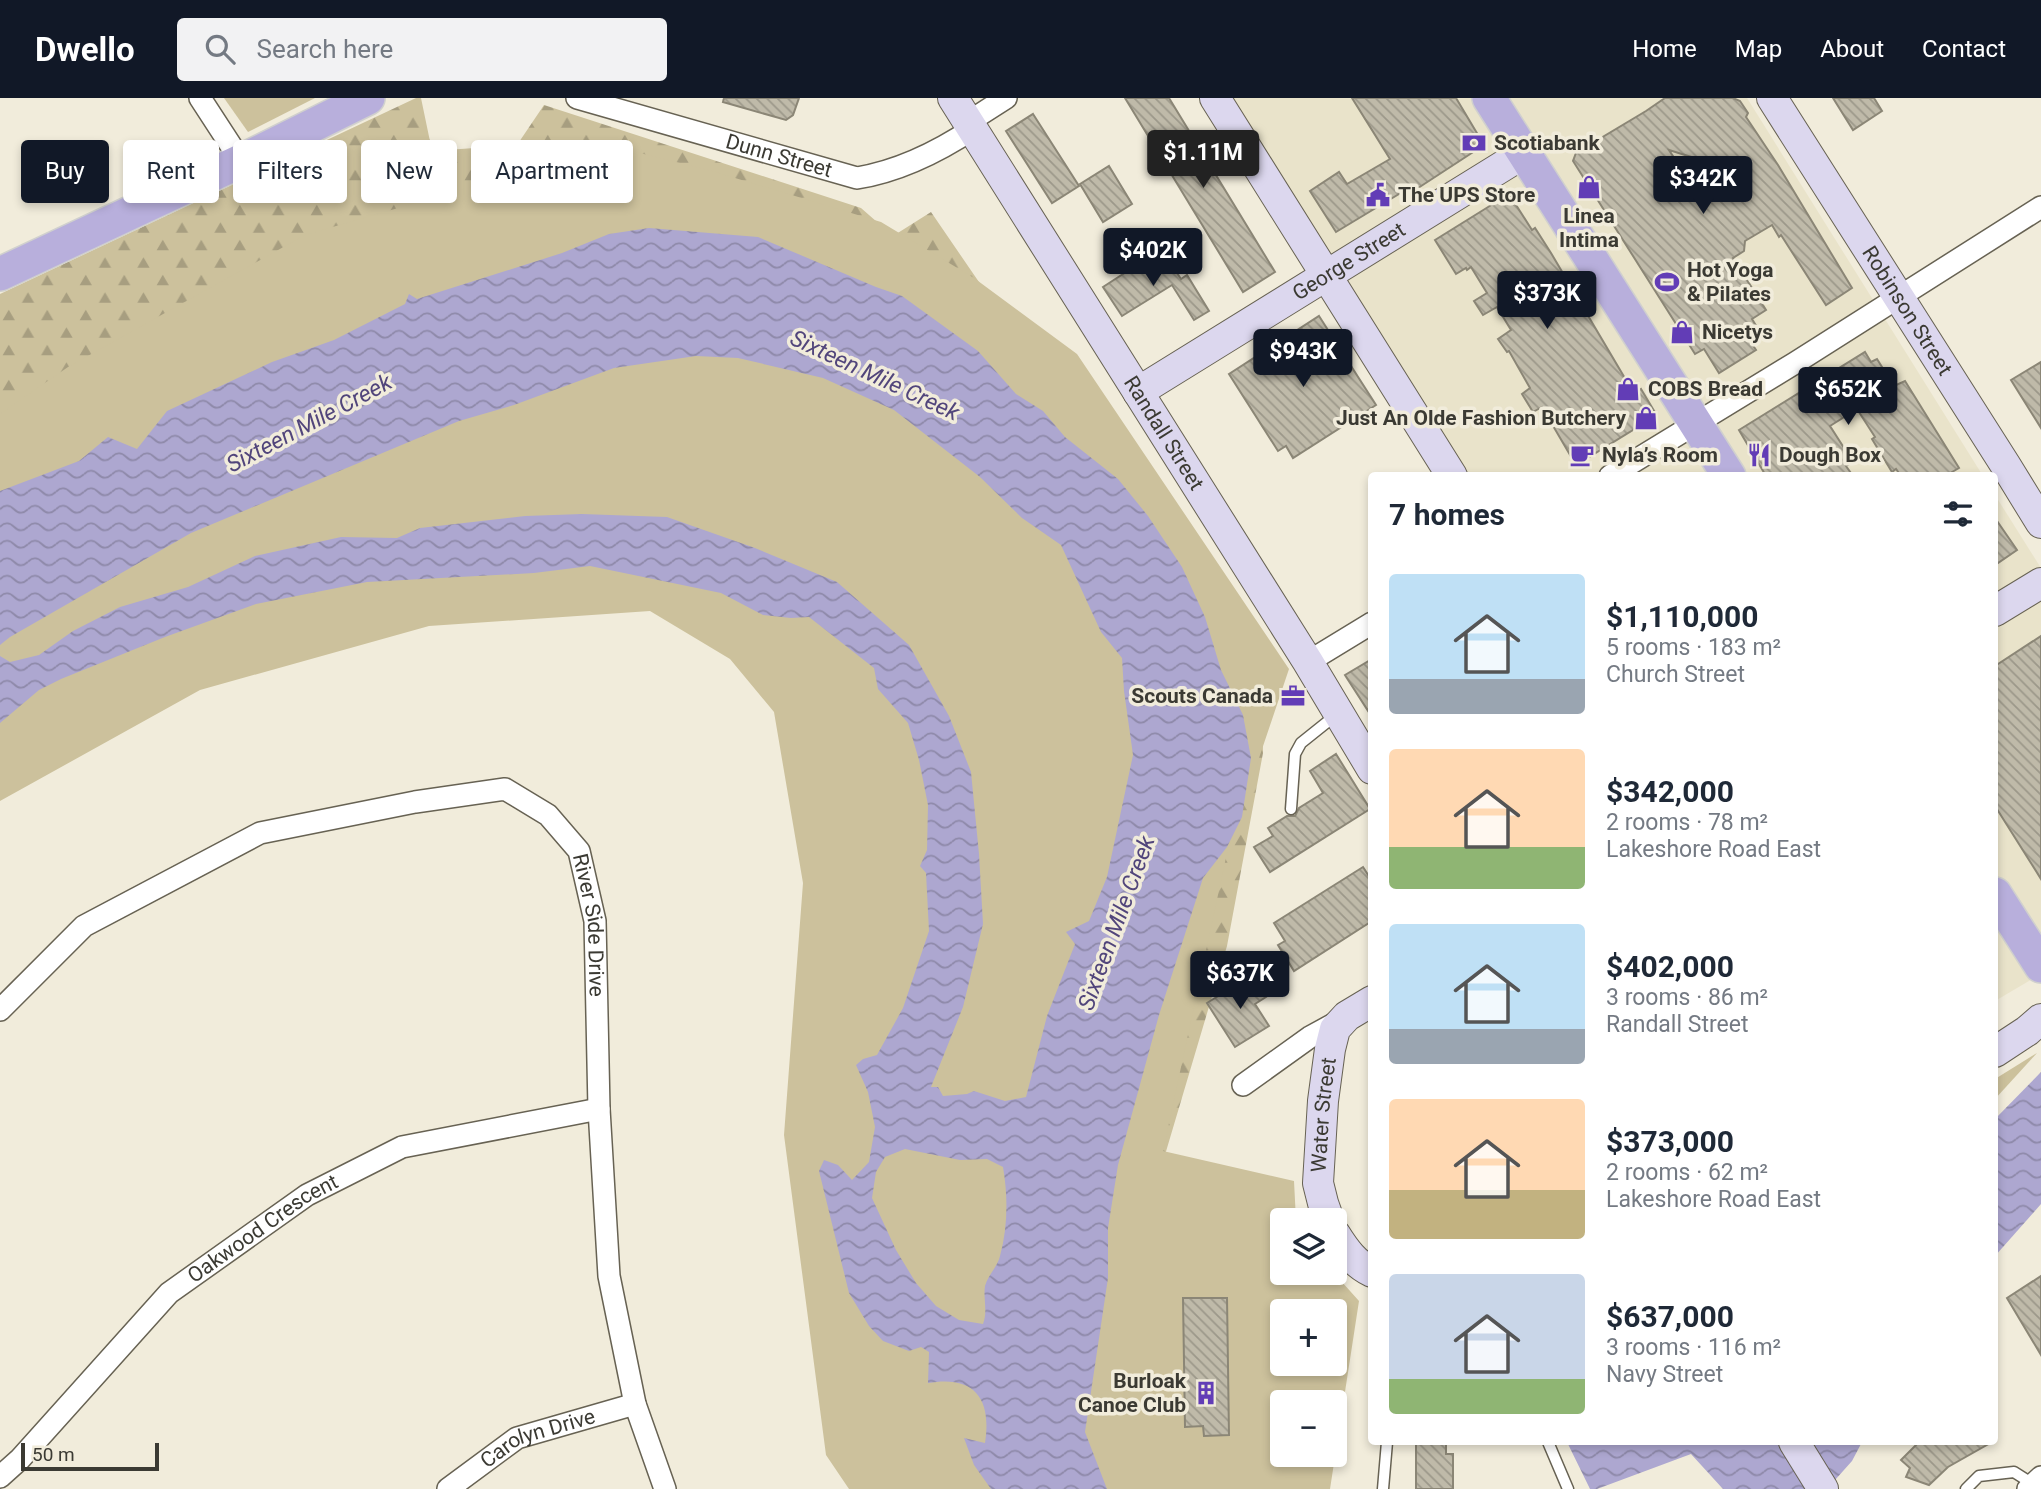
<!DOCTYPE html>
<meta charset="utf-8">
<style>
body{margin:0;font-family:Roboto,sans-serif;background:#f2f2f3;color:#1f2937;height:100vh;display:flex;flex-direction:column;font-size:26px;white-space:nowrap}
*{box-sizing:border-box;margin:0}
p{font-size:23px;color:#747a83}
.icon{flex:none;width:38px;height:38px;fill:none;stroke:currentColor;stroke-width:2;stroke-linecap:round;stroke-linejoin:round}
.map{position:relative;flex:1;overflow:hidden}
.side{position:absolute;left:1368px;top:374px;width:630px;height:973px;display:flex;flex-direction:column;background:#fff;border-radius:7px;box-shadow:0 4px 10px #0003}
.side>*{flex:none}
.top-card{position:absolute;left:21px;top:42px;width:665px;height:63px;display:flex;gap:14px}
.tools{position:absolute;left:1270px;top:1110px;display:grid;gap:14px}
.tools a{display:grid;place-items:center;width:77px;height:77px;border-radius:7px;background:#fff;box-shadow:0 4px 10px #0003;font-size:35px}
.scale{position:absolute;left:21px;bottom:18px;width:138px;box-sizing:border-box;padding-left:7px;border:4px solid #3b3a33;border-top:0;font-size:19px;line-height:24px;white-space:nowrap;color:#3b3a33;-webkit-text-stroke:5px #f1ecdb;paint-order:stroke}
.price{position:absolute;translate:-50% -60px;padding:0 16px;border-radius:7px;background:#111827;color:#fff;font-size:23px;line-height:46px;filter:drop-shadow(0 2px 4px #0008)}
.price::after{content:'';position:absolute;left:50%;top:42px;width:21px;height:16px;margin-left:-10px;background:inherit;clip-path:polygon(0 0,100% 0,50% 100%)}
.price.current{background:#222;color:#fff}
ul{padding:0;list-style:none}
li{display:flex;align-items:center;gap:21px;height:175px;padding:0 21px}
li span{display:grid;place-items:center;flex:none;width:196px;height:140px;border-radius:7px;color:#555}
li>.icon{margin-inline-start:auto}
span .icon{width:84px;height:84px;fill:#fffc;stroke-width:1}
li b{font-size:30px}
h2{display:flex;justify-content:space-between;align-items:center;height:84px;padding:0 21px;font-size:30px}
.tag{padding:0 24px;border-radius:7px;background:#fff;box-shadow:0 4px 10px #0003;font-size:24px;line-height:63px}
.tag.current{background:#111827;color:#fff}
header{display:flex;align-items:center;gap:42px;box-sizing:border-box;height:98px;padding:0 35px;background:#111827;color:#fff}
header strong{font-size:33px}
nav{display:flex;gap:38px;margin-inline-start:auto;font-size:24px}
.search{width:490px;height:63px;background:#f2f2f3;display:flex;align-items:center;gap:18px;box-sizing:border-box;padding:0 24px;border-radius:7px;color:#747a83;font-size:26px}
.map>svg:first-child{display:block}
</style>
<header>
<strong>Dwello</strong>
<div class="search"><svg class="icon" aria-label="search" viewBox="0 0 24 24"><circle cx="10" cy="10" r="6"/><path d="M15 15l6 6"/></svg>Search here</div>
<nav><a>Home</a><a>Map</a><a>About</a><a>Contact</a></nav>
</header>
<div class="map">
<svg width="2041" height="1391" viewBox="0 0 2041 1391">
<defs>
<pattern id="forest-firs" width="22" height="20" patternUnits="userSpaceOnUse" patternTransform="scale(1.75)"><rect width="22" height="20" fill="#ccc19c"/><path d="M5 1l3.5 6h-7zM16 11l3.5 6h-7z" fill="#a79e80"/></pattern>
<pattern id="water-waves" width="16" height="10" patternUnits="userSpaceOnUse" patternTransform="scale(1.75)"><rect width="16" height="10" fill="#ada7d0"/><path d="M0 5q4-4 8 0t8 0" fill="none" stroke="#8e89a9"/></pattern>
<pattern id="building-back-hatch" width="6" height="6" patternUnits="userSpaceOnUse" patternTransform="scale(1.75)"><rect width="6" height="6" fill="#bfbaa9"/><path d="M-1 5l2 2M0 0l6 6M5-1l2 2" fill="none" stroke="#9c988a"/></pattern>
</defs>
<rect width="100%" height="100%" fill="#f1ecdb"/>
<!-- built -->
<g fill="#e9e3ca">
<polygon points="1220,0 1747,0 1983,378 1463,378"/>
<polygon points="1995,397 2041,470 2041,876 1995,903"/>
</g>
<!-- forest -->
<polygon fill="url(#forest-firs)" points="416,0 421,0 432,53 517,47 544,7 861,110 893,138 931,114 1059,301 1260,543 1263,655 1227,848 1162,1067 1117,1293 1214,557 0,385 0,196"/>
<!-- park -->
<g fill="#ccc19c" fill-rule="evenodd">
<polygon points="224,0 315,0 248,34"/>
<path d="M612 48 712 73 881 124 974 180 1077 256 1289 571 1227 755 1163 1053 1294 1083 1296 1122H1283V1174H1333L1359 1203 1330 1391H849L826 1357 784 1037 803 785 774 614 730 561 650 513 429 528 200 592 0 703V316L68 269 305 137ZM1283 1213H1335V1265H1283ZM1283 1304H1335V1356H1283Z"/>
<polygon points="2037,955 1995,1001 1995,981"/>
</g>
<!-- water -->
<g fill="url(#water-waves)" fill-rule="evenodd">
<path d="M649 130 758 139 876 189 902 198 978 253 1016 296 1043 313 1065 339 1118 381 1148 418 1182 469 1205 519 1221 572 1243 617 1251 660 1242 719 1227 749 1203 780 1159 917 1118 1067 1108 1130V1180L1085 1334 1107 1391H991L974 1367 964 1340 985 1345C992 1300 974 1277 928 1285L929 1254 921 1249 909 1253 883 1243 869 1228 849 1195 819 1073 824 1062 838 1067 852 1082 869 1064 875 1029 868 994 856 967 863 961 877 957 903 910 929 833 926 775 920 768 927 752 928 707 919 662 908 625 878 591 874 570 809 519 791 520 763 517 721 495 590 468 534 475 367 484 256 506 165 539 61 581 39 592 0 625V558L10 564 39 557 73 533 120 509 188 489 255 458 341 439 397 440 420 430 525 418 582 416 667 419 755 450 837 484 909 547 949 618 971 674 979 756 983 826 963 909 931 989H938L943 998 967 996 974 993 1005 1003 1026 999 1047 918 1075 846 1066 834 1089 823 1107 779 1133 657 1124 593 1122 560 1101 534 1061 447 1022 420 980 379 894 312 823 280 738 260 696 258 614 270 514 307 459 323 191 435 10 539 0 547V393L79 363 108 339 137 351 167 313 272 264 334 242 405 206 409 196 417 201 562 155 609 136ZM905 1051 960 1062 987 1061 1003 1069C1008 1098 1008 1129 1000 1158 998 1168 988 1177 985 1188 983 1201 988 1213 983 1226L959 1222 936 1208 916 1185 896 1152 872 1100 876 1074 885 1059Z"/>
<polygon points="2041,974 2041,1106 1995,1158 1995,1021"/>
<polygon points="1567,1344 1737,1344 1739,1347 1755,1346 1760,1344 1862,1344 1852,1363 1827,1391 1723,1391 1691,1356 1597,1391 1590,1391"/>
</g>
<!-- building -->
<g fill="url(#building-back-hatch)" stroke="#8b8676" stroke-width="2" fill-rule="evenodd">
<polygon points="724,0 799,0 793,17 786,22 723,4"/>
<polygon points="1125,0 1169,0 1275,174 1243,194"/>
<polygon points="1352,0 1456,0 1484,47 1412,94 1409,90 1336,134 1310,93 1339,74 1347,86 1390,61"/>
<path d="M1665 0H1733L1740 3 1748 15 1746 19 1778 67 1852 190 1826 207 1781 137 1779 139 1772 127 1745 143 1744 153 1733 160 1766 212 1752 221 1763 239 1752 246 1756 252 1719 275 1704 251 1695 256 1573 63 1576 55 1646 13ZM1669 52 1733 72 1699 98Z"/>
<polygon points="1833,0 1874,0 1882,13 1853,32"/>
<polygon points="1033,16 1079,88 1052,105 1006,33"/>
<polygon points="1109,68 1132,106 1103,124 1080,86"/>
<polygon points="1509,96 1532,132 1535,130 1551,155 1626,282 1629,280 1637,294 1641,291 1656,316 1653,319 1654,322 1639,331 1638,329 1576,367 1542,309 1533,314 1522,296 1530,290 1509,253 1507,254 1498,241 1511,232 1497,209 1483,217 1474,203 1487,195 1471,169 1467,172 1466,170 1456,176 1435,142"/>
<polygon points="1154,156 1164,171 1171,166 1181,181 1187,177 1209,213 1194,222 1172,187 1122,218 1103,189"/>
<polygon points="1319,218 1376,307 1293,360 1286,348 1278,353 1229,276"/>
<polygon points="1865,254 1871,264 1877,261 1894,288 1905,283 1959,370 1945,378 1901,378 1896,371 1892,374 1872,341 1875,339 1857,311 1830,328 1853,364 1846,368 1853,378 1766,378 1739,332"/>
<polygon points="2041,264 2041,330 2011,282"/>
<polygon points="1995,420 2017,452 1995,467"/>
<polygon points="2041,538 2041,781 1995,708 1995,568"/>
<polygon points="1372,561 1372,619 1345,577"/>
<polygon points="1336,656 1370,711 1270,774 1254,749 1273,738 1268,730 1287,718 1295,718 1299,710 1323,695 1310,673"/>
<polygon points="1363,769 1372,783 1372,823 1294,873 1278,847 1285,843 1274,825"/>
<polygon points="1252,877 1266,899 1255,906 1269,928 1235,949 1207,905"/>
<polygon points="2041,1178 2041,1257 2007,1200"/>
<polygon points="1183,1200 1227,1200 1229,1337 1204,1338 1203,1328 1185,1329"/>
<polygon points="1416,1344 1446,1344 1446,1356 1453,1356 1453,1391 1416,1391"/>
<polygon points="1919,1344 1992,1344 1948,1369 1929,1387 1906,1379 1910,1370 1901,1362"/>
</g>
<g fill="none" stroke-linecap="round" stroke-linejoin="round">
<!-- lane casing -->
<g stroke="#676253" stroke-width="13">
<g id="lane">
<polyline points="1291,711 1295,656 1301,645 1336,617"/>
<polyline points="1548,1344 1568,1391"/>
<polyline points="1383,1391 1387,1344"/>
<polyline points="1966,1391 1979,1378 2014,1374 2033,1386"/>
</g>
</g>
<!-- street casing -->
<g stroke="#676253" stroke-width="24">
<g id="street">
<polyline points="200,0 241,63"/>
<path id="s1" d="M577 0 857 80C900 73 938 54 974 30"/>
<polyline points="970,23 1006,0"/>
<polyline points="1610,378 1795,265 2041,109"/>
<polyline points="1308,564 1372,525"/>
<path id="s2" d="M0 912 84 828 260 735 415 704 505 691 548 717 579 753 595 823 599 1011 609 1178 635 1306 665 1391"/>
<polyline points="1243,987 1310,939 1343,921"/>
<path id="s3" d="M0 1379 20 1361 169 1195 307 1097 402 1049 599 1011"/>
<path id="s4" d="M448 1391 517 1340 635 1306"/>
<polyline points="2028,1391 2041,1379"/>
</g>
</g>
<!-- secondary casing -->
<g stroke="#676253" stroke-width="32">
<g id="secondary">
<path id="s5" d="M953 0 1308 564 1372 671"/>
<polyline points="1215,0 1452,378"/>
<path id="s6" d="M1772 0 2006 368 2041 425"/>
<path id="s7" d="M1138 294 1524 55"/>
<polyline points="1995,513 2041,485"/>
<polyline points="1995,954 2027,933 2041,921"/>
<path id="s8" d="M1329 1122 1323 1105 1318 1085 1323 1003 1330 951 1335 931 1347 918 1372 903"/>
<path d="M1335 1136C1345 1152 1355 1166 1372 1174"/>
<polyline points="1794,1344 1823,1391"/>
</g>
</g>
<!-- primary casing -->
<g stroke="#d0d0ce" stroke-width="36">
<g id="primary">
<polyline points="1489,0 1729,378"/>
<polyline points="0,176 241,63 368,0"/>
<polyline points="1995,796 2041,868"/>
</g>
</g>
<!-- lane -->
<use href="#lane" stroke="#fff" stroke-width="10"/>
<!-- street -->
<use href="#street" stroke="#fff" stroke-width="21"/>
<!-- secondary -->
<use href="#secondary" stroke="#dcd7ee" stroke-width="30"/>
<!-- primary -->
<use href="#primary" stroke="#b8afdc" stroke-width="33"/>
</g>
<!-- icons -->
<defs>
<g id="bank-bare" transform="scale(1.89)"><path d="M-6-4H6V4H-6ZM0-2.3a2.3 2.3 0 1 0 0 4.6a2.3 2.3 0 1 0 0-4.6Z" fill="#623db6" stroke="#f1ecdb" stroke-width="2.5" paint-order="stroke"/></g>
<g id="shop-bare" transform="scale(1.89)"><path d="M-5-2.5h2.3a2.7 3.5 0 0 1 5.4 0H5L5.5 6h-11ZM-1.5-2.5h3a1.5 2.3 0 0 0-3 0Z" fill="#623db6" stroke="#f1ecdb" stroke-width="2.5" paint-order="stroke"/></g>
<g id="civic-bare" transform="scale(1.89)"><path d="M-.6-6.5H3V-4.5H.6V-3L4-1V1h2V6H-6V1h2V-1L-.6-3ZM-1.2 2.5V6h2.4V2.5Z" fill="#623db6" stroke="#f1ecdb" stroke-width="2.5" paint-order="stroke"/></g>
<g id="stadium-bare" transform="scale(1.89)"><path d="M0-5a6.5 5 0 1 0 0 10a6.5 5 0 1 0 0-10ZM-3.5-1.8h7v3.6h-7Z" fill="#623db6" stroke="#f1ecdb" stroke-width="2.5" paint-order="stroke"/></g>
<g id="cafe-bare" transform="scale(1.89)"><path d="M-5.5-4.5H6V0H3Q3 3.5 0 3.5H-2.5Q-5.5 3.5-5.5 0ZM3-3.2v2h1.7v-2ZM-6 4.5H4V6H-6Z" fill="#623db6" stroke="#f1ecdb" stroke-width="2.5" paint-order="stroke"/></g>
<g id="restaurant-bare" transform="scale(1.89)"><path d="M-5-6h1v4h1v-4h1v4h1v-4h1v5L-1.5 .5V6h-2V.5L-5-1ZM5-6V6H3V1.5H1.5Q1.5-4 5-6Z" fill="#623db6" stroke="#f1ecdb" stroke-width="2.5" paint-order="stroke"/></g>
<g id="office-bare" transform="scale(1.89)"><path d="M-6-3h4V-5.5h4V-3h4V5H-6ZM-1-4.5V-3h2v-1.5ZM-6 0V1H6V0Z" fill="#623db6" stroke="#f1ecdb" stroke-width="2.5" paint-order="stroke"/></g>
<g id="building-bare" transform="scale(1.89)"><path d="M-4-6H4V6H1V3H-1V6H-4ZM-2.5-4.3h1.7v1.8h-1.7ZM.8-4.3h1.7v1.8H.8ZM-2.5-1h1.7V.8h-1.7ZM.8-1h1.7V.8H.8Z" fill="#623db6" stroke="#f1ecdb" stroke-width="2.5" paint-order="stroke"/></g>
</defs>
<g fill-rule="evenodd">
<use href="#bank-bare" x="1474" y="45"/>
<use href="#shop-bare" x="1589" y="89"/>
<use href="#civic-bare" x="1378" y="97"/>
<use href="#stadium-bare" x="1667" y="184"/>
<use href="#shop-bare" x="1682" y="234"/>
<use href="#shop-bare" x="1628" y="291"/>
<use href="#shop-bare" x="1646" y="320"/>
<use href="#cafe-bare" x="1582" y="357"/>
<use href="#restaurant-bare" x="1759" y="357"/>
<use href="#office-bare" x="1293" y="598"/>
<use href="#building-bare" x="1206" y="1295"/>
</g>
<g text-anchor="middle" stroke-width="7" stroke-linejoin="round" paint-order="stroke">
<!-- poi labels -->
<g font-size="21" font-weight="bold" fill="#3b3a33" stroke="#f1ecdb" text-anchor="start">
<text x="1494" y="52">Scotiabank</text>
<text x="1398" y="104">The UPS Store</text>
<text x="1589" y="125" text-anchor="middle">Linea<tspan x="1589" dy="24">Intima</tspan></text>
<text x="1687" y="179">Hot Yoga<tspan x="1687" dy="24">&amp; Pilates</tspan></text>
<text x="1702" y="241">Nicetys</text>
<text x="1648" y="298">COBS Bread</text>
<text x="1626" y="327" text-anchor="end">Just An Olde Fashion Butchery</text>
<text x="1602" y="364">Nyla’s Room</text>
<text x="1779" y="364">Dough Box</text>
<text x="1273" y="605" text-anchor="end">Scouts Canada</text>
<text x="1186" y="1290" text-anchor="end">Burloak<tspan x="1186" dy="24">Canoe Club</tspan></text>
</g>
<!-- street labels -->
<g font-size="21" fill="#3b3a33" stroke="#f1ecdb">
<text dy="7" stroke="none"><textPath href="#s1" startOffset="210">Dunn Street</textPath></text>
<text dy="7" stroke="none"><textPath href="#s7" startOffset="248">George Street</textPath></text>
<text dy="7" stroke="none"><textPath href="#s6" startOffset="252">Robinson Street</textPath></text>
<text dy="7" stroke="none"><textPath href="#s5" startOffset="396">Randall Street</textPath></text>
<text dy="7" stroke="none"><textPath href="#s2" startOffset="740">River Side Drive</textPath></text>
<text dy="7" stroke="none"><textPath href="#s8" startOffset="107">Water Street</textPath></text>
<text dy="7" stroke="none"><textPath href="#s3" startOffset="364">Oakwood Crescent</textPath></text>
<text dy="7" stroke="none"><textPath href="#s4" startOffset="105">Carolyn Drive</textPath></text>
</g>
<!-- water labels -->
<g font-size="23" font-style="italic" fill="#51457b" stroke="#f1ecdb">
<text transform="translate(875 277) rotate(25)" y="8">Sixteen Mile Creek</text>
<text transform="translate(309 325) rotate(-28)" y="8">Sixteen Mile Creek</text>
<text transform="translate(1116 825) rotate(-70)" y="8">Sixteen Mile Creek</text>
</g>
</g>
</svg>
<div class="tools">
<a><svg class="icon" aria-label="layers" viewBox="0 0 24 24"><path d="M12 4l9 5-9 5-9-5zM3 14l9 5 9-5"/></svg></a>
<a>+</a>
<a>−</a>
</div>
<div class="scale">50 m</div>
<b class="price current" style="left:1203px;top:92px">$1.11M</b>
<b class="price" style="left:1703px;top:118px">$342K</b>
<b class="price" style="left:1153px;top:190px">$402K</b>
<b class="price" style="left:1547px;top:233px">$373K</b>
<b class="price" style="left:1303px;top:291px">$943K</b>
<b class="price" style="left:1848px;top:329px">$652K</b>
<b class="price" style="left:1240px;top:913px">$637K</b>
<div class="top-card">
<a class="tag current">Buy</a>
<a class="tag">Rent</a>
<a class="tag">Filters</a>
<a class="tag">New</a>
<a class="tag">Apartment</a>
</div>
<section class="side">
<h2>7 homes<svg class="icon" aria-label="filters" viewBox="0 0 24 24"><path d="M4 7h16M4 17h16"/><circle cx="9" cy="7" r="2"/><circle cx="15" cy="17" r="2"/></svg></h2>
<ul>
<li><span style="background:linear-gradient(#bfe0f5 75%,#9aa5b1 0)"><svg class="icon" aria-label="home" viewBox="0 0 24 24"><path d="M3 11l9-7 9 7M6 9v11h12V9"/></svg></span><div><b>$1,110,000</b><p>5 rooms · 183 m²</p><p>Church Street</p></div></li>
<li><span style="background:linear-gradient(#ffd9b3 70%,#8fb573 0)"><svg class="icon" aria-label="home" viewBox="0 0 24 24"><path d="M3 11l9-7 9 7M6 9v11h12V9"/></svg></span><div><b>$342,000</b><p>2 rooms · 78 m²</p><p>Lakeshore Road East</p></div></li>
<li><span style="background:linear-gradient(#bfe0f5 75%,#9aa5b1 0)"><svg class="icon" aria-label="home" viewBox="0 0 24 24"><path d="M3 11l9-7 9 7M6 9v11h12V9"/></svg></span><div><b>$402,000</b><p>3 rooms · 86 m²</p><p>Randall Street</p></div></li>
<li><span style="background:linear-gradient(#ffd9b3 65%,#c2b280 0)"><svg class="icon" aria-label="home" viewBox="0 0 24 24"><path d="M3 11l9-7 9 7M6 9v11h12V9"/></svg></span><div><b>$373,000</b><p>2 rooms · 62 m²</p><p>Lakeshore Road East</p></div></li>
<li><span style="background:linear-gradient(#c9d6e8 75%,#8fb573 0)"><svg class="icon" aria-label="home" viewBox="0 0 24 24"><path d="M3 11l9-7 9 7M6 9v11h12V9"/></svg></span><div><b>$637,000</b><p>3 rooms · 116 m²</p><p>Navy Street</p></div></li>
</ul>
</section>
</div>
